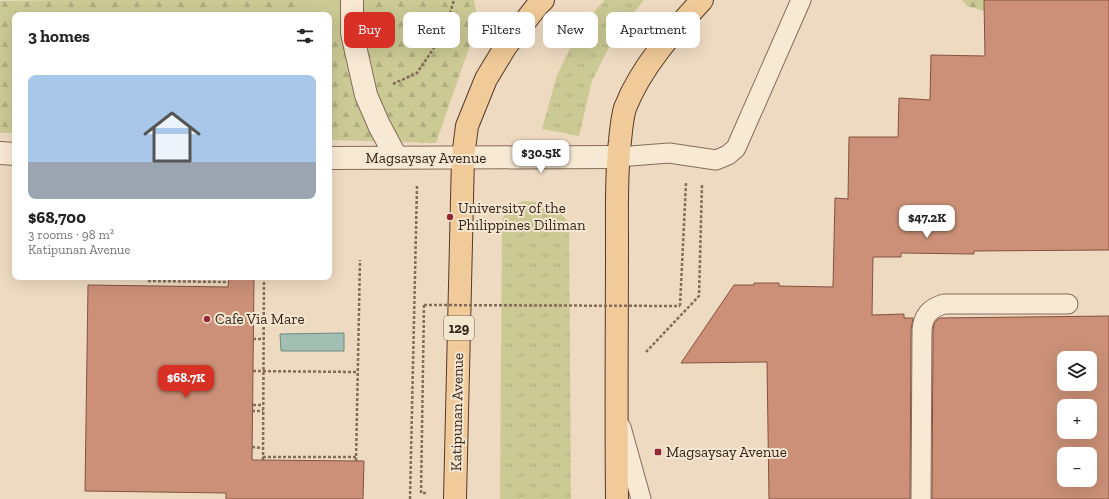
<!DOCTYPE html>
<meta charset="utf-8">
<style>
body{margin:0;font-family:"Zilla Slab",serif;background:#f2f2f2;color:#222;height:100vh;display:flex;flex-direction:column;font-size:15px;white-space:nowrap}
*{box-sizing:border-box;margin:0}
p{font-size:13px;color:#767676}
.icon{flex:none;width:22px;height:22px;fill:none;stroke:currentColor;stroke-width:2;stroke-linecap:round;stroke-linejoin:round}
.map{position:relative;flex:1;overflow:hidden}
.drawer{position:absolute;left:12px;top:12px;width:320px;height:268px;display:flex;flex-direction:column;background:#fff;border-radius:8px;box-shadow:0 4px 16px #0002}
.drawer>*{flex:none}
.banner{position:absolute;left:344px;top:12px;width:380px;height:36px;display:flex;gap:8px}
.tools{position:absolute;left:1057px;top:351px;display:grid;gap:8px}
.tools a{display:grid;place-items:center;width:40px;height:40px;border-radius:8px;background:#fff;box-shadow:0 4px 16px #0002;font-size:20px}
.price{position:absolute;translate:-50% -34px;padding:0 9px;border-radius:8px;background:#fff;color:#222;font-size:13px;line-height:26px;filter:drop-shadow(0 1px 2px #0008)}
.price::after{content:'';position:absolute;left:50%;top:24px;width:12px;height:9px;margin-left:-6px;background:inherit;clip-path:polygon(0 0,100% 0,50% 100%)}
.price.active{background:#d93025;color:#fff}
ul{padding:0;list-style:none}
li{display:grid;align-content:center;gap:8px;height:212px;padding:0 16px}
li span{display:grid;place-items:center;height:124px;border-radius:8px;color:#555}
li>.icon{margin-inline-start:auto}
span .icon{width:72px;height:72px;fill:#fffc;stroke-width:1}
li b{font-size:17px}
h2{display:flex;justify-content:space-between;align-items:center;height:48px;padding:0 16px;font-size:17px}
.tag{padding:0 14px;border-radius:8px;background:#fff;box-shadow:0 4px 16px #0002;font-size:14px;line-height:36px}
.tag.active{background:#d93025;color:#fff}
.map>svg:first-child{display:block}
</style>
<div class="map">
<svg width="1109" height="499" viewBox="0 0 1109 499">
<defs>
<pattern id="grass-tufts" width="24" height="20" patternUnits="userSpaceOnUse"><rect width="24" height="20" fill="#cbca95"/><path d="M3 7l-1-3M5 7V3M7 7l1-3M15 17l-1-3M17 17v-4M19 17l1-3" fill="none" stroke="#afad80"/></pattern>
<pattern id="forest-firs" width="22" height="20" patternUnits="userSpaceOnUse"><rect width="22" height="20" fill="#cbca95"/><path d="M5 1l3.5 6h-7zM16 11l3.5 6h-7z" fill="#afad80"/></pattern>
</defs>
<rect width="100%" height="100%" fill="#eddac1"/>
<!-- grass -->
<g fill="url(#grass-tufts)">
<polygon points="605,0 644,0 628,20 609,47 592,81 579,136 542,129 557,75 577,34 599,6"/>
<polygon points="523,201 541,202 555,207 569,223 571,499 500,499 502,220 509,207"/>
</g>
<!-- forest -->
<g fill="url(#forest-firs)">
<polygon points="60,0 474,0 478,22 436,143 329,140 329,15 15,15 15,133 0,133 0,1"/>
<polygon points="962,0 986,0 984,11 967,6"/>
</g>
<!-- pitch -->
<polygon fill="#cbca95" points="308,0 351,0 351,29 329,28 329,15 307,15"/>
<!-- water -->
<polygon fill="#a3bfb4" stroke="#6b8d80" points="344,333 344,351 281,351 280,334"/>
<!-- building -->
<g fill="#cb9077" stroke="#85523f" fill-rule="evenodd">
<polygon points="984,0 1109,0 1109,250 974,251 974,254 901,253 901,257 873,257 872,315 904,314 904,318 913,318 911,330 910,499 769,499 767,362 681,363 734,285 754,285 754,283 779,283 779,286 833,287 835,198 848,199 849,137 898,137 899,98 930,100 931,55 985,56"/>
<polygon points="229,277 254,278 252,460 364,461 363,499 226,499 226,493 85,491 88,285 228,287"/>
<path d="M1109 316V499H932L933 331 934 324 937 320 940 318ZM1064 358H1090V384H1064ZM1064 406H1090V432H1064ZM1064 454H1090V480H1064Z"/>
</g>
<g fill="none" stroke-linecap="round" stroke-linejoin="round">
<!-- lane casing -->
<g stroke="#866b59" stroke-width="21">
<g id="lane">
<polyline points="618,157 669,153 716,160 728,155 736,148 801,0"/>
<polyline points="621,427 641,499"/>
<path d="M921 499 922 330C923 316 930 308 944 304H1068"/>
</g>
</g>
<!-- street casing -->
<g stroke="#866b59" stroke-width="24">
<g id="street">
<polyline points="352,0 352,33 366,95 379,125 396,157"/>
<polyline points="0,153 15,154"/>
<polyline points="329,158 618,157"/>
</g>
</g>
<!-- primary casing -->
<g stroke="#543a2d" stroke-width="24">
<g id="primary">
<polyline points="455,499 463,157 467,126 486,79 506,46 537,6 543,0"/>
<path d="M617 499C616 412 617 325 617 238 617 206 616 173 620 141 621 131 622 118 625 108 641 67 672 33 702 0"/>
</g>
</g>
<!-- path -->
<g stroke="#866b59" stroke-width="2.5" stroke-dasharray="3 2" stroke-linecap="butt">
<polyline points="393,84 417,73 444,33 454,0"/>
<polyline points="146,277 147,281 228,282"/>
<polyline points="237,277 237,278"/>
<polyline points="424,305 421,493 427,493"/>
<polyline points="680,306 686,183"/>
<polyline points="253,339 264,339"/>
<polyline points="646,352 699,296 702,184"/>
<polyline points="253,371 358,372"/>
<polyline points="253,405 263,405"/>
<polyline points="252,411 263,411"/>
<polyline points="252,447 263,448"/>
<polyline points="263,457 357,457"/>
<polyline points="263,460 264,277"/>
<polyline points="356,461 360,260"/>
<polyline points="410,499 417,186"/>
</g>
<!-- lane -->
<use href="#lane" stroke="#f8e9d4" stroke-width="19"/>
<!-- street -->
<use href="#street" stroke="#f8e9d4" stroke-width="22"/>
<!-- primary -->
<use href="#primary" stroke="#f0ca98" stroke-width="22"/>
<!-- path-bridge -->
<polyline stroke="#866b59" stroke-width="2.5" stroke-dasharray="3 2" stroke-linecap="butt" points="424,305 680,306"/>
</g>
<!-- markers -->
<g fill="#942a38" stroke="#f5e6d0" stroke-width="1.5">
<circle cx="450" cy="217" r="4"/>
<circle cx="207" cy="319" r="4"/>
<rect x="654" y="448" width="8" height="8" rx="2"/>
</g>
<g text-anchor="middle" stroke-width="4" stroke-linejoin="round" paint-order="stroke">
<!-- shield labels -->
<rect fill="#f5e6d0" stroke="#6f6053" stroke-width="1" x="444" y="316" width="30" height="24" rx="3"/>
<g font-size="14" font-weight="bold" fill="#36261d">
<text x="459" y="333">129</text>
</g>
<!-- street labels -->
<g font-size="15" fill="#36261d" stroke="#f5e6d0">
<text x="426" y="163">Magsaysay Avenue</text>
<text transform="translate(457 412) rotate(-89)" y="5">Katipunan Avenue</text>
</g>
<!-- poi labels -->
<g font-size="15" fill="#36261d" stroke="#f5e6d0" text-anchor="start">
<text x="458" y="213">University of the<tspan x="458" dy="17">Philippines Diliman</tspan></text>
<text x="215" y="324">Cafe Via Mare</text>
<text x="666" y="457">Magsaysay Avenue</text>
</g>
</g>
</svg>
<div class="tools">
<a><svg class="icon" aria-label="layers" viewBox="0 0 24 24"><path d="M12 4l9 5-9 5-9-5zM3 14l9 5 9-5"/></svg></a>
<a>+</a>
<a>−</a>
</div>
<b class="price" style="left:541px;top:174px">$30.5K</b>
<b class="price" style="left:927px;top:239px">$47.2K</b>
<b class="price active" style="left:186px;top:399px">$68.7K</b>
<div class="banner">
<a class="tag active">Buy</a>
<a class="tag">Rent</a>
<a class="tag">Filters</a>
<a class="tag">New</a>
<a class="tag">Apartment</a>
</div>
<section class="drawer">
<h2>3 homes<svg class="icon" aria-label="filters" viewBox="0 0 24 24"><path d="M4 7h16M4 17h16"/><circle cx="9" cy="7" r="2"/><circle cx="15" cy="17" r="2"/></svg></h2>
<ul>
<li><span style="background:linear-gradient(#a9c7e8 70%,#9aa5b1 0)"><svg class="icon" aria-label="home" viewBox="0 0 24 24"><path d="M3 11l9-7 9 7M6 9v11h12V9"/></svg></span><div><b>$68,700</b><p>3 rooms · 98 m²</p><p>Katipunan Avenue</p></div></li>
</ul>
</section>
</div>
